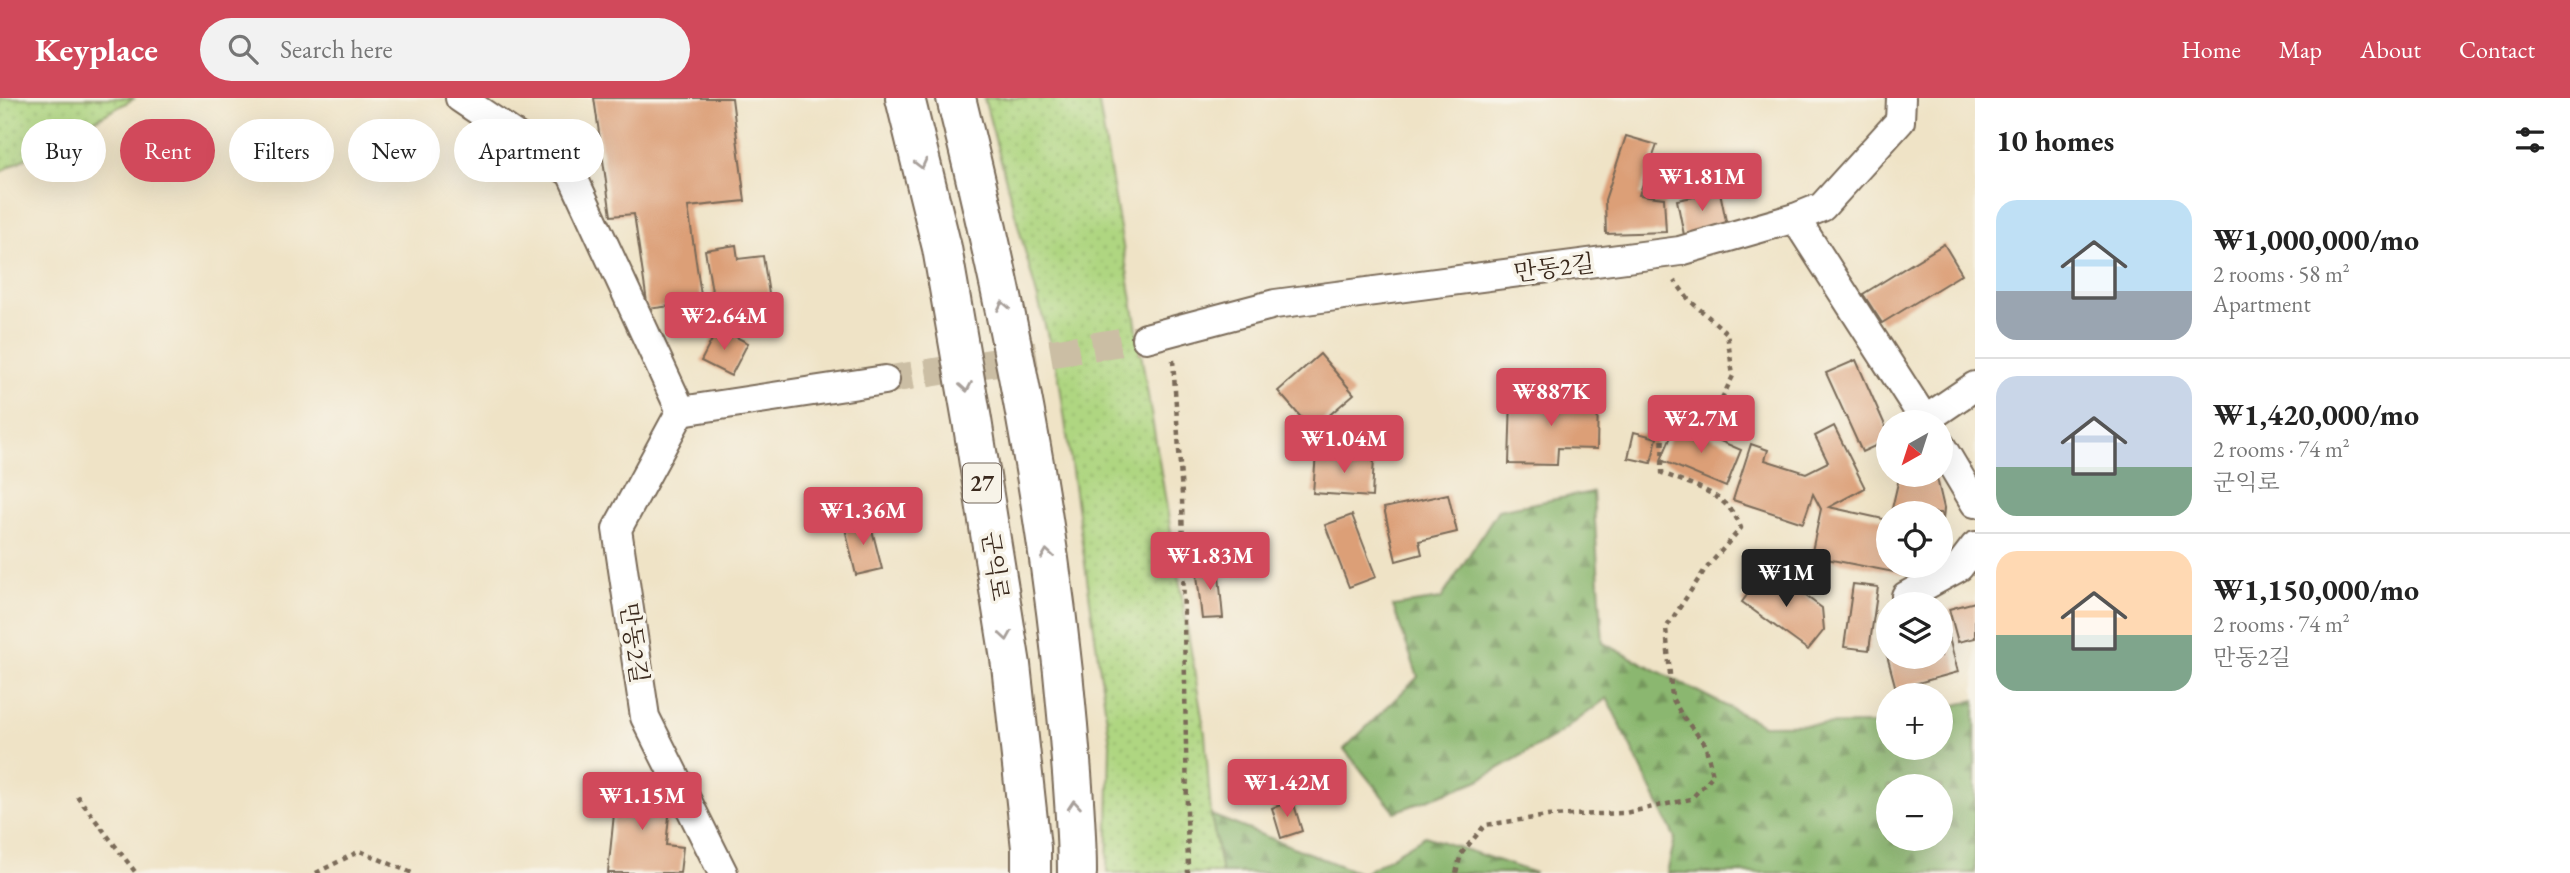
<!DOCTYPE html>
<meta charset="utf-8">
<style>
body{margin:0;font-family:"EB Garamond","Noto Serif KR",serif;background:#f2f2f2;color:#222;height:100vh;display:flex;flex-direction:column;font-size:26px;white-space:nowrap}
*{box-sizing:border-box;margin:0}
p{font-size:23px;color:#767676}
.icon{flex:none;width:38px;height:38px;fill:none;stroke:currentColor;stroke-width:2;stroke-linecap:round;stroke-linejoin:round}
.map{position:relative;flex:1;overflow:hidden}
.panel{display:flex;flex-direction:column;background:#fff;width:595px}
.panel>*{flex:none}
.banner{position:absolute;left:21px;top:21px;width:665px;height:63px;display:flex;gap:14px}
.needle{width:46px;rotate:219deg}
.tools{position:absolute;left:1876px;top:312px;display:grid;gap:14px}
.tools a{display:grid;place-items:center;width:77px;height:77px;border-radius:50%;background:#fff;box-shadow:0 7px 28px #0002;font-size:35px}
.price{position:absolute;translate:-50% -60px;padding:0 16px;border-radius:7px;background:#d1495b;color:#fff;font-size:23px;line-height:46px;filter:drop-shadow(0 2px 4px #0008)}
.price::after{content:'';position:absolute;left:50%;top:42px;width:21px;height:16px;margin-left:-10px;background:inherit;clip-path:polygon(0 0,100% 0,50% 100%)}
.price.selected{background:#222;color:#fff}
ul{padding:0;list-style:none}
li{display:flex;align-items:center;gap:21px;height:175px;padding:0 21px}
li+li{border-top:2px solid #e0e0e0}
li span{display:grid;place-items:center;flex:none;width:196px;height:140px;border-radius:21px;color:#555}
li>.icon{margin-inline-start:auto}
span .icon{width:84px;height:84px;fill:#fffc;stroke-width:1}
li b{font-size:30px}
h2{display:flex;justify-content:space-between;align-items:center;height:84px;padding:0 21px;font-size:30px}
.tag{padding:0 24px;border-radius:32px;background:#fff;box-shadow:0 7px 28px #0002;font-size:24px;line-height:63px}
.tag.selected{background:#d1495b;color:#fff}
header{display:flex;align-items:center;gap:42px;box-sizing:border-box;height:98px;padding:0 35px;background:#d1495b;color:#fff}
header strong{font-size:33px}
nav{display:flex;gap:38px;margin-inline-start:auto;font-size:24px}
.search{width:490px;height:63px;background:#f2f2f2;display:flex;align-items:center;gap:18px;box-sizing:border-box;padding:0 24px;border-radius:38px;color:#767676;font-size:26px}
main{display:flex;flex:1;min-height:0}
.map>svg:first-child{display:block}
</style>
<header>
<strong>Keyplace</strong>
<div class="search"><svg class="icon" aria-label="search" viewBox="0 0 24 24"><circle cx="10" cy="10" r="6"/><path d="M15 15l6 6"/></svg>Search here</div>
<nav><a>Home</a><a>Map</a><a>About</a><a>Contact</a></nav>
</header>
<main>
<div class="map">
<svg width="1975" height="775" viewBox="0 0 1975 775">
<defs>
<pattern id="grass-dots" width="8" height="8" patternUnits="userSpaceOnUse" patternTransform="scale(1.75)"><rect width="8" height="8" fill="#afd681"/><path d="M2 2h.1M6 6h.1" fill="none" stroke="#97b86f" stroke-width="1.8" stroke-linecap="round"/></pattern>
<pattern id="forest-firs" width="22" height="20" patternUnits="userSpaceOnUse" patternTransform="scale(1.75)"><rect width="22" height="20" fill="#8bb76f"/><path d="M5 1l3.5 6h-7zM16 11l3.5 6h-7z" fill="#73955b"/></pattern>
</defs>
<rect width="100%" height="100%" fill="#f7f3e8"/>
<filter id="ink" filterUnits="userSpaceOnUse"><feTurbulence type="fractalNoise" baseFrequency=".0143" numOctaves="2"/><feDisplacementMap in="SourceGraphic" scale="14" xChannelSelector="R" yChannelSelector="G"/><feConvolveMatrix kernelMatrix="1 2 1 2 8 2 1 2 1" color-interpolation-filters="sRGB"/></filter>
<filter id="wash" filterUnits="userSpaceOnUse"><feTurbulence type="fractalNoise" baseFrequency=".00686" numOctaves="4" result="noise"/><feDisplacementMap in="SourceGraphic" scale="28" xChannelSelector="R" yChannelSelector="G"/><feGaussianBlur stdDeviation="1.57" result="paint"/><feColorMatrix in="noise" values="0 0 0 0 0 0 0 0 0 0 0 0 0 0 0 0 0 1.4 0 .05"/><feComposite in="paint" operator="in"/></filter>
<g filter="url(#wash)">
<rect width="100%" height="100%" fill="#efe3c6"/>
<!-- grass -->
<g fill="url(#grass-dots)" stroke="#758050" stroke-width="2">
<polygon points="0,0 135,0 0,74"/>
<polygon points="984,0 1098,0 1205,636 1211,717 1222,775 1107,775 1110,645 1059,280"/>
</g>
<!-- forest -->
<g fill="url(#forest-firs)" stroke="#637046" stroke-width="2" fill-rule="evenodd">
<path d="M1593 394 1603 545 1763 627 1888 626V649H1941V611L1975 602V775H1667L1675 740 1607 600 1559 636 1477 683 1395 714 1344 651 1418 579 1393 508 1441 501 1498 412ZM1888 688H1941V740H1888Z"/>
<polygon points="1211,717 1359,775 1222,775"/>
<polygon points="1425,738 1535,775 1364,775"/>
</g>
<g id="blocks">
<!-- building -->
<g fill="#dc9f77">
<polygon points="594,0 732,0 745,103 688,109 702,204 648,211 634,116 611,118"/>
<polygon points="1626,38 1657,47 1639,97 1664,100 1666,134 1606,136 1605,102"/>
<polygon points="1720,94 1727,128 1684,137 1677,102"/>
<polygon points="1944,146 1962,176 1882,225 1863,196"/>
<polygon points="736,147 738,161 763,158 771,209 716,217 705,152"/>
<polygon points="718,230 748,245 731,278 701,263"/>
<polygon points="1320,256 1354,296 1312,332 1278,293"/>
<polygon points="1856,262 1888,334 1888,342 1862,354 1826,275"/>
<polygon points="1511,299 1598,301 1597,351 1558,350 1557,367 1509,366"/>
<polygon points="1677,324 1741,352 1726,389 1661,362"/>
<polygon points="1834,328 1865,390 1829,409 1888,422 1888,467 1919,467 1904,476 1811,458 1821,411 1813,396 1803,425 1733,402 1751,346 1768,352 1765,362 1806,375 1828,364 1815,338"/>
<polygon points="1634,334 1657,340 1651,365 1628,360"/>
<polygon points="1316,355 1374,358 1372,399 1313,395"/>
<polygon points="1900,376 1936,376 1944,410 1943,422 1941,415 1891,415"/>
<polygon points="1448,396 1457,434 1419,443 1422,456 1396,463 1384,410"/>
<polygon points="1352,417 1376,479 1349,489 1325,427"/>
<polygon points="869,420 882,471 856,477 844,426"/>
<polygon points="1218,467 1223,520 1202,521 1196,468"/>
<polygon points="1767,469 1822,510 1824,532 1808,552 1742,504"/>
<polygon points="1853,486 1878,489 1869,552 1844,549"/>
<polygon points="1975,504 1975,540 1958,544 1949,511"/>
<polygon points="1948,536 1958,574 1896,591 1882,539 1888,537 1888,558 1941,558 1941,538"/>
<polygon points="626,677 649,679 647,696 671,699 666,747 683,749 680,775 608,775 616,696 624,697"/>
<polygon points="1293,703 1302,733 1281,740 1272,710"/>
</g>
</g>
</g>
<g filter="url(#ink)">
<use href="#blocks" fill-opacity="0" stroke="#7a6b59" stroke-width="2"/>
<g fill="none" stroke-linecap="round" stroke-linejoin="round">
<!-- street-tunnel -->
<polyline stroke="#cbbea4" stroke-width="28" stroke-dasharray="28 14" stroke-linecap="butt" points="885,282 1146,240"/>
<!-- street casing -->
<g stroke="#7a6b59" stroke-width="32">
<g id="street">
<polyline points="460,0 571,75 681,313 885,282"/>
<polyline points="1795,120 1926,324"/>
<polyline points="1146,240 1275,206 1680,153 1795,120 1822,109 1900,23 1901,0"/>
<polyline points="681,313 617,431 645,619 723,775"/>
<polyline points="1925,322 1975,288"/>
<polyline points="1941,348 1975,405"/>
<polyline points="1906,498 1959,469 1975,448"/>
</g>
</g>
<!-- highway casing -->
<g stroke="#7a6b59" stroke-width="42">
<g id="highway">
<polyline points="905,0 942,150 972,322 1011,567 1031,750 1031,775"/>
<path d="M956 0C1007 206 1050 415 1068 627 1072 676 1077 725 1077 775"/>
</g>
</g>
<!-- path -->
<g stroke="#7a6b59" stroke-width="4.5" stroke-dasharray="5 5" stroke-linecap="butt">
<polyline points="1173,262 1182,397 1188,775"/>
<polyline points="77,698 136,775"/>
<polyline points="316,775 360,753 412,775"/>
<path d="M1456 775 1461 756 1485 727 1548 718 1625 715 1691 701 1713 677 1705 646 1683 619 1672 600 1666 530 1704 473 1741 430C1728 395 1694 388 1662 375L1663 314H1715L1733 278 1727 235 1689 202 1675 183"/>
</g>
<!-- street -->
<use href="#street" stroke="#fff" stroke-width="28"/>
<!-- highway -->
<use href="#highway" stroke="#fff" stroke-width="38"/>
</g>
<!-- one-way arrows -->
<defs><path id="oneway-chevron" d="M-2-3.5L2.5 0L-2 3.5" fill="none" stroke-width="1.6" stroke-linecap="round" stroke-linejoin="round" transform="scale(1.75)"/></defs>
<g stroke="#a79f9a">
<use href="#oneway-chevron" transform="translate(921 66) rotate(76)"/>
<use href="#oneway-chevron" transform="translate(1003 208) rotate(-101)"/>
<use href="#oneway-chevron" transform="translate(966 289) rotate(80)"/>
<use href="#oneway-chevron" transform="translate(1047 456) rotate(-98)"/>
<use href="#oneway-chevron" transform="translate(1006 538) rotate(81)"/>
<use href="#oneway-chevron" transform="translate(1074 707) rotate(-95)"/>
</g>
</g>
<g text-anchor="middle" stroke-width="7" stroke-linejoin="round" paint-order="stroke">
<!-- shield labels -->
<rect fill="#f7f3e8" stroke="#73665b" stroke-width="2" x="963" y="365.5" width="38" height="39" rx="5"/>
<g font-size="23" font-weight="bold" fill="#3b2a1e">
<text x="982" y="393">27</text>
</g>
<!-- street labels -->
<g font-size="24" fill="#3b2a1e" stroke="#f7f3e8">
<text transform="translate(1554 170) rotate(-7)" y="8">만동2길</text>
<text transform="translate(995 468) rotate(81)" y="8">군익로</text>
<text transform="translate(634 545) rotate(82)" y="8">만동2길</text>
</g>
</g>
</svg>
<div class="tools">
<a><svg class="needle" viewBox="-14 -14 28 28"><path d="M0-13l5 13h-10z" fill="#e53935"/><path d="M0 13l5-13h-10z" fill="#767676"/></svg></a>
<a><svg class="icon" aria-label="locate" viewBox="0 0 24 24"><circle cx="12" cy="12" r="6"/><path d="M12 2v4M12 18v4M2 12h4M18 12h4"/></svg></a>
<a><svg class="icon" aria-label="layers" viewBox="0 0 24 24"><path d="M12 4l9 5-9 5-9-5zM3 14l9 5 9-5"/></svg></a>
<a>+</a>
<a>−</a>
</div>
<b class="price" style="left:1702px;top:115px">₩1.81M</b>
<b class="price" style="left:724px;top:254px">₩2.64M</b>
<b class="price" style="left:1551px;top:330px">₩887K</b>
<b class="price" style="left:1701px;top:357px">₩2.7M</b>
<b class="price" style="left:1344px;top:377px">₩1.04M</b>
<b class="price" style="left:863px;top:449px">₩1.36M</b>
<b class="price" style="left:1210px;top:494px">₩1.83M</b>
<b class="price selected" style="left:1786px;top:511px">₩1M</b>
<b class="price" style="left:1287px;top:721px">₩1.42M</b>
<b class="price" style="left:642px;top:734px">₩1.15M</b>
<div class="banner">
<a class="tag">Buy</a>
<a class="tag selected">Rent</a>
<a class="tag">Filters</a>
<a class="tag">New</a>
<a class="tag">Apartment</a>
</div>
</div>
<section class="panel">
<h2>10 homes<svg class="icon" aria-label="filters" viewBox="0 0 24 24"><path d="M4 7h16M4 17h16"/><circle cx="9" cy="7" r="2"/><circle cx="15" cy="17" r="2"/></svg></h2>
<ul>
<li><span style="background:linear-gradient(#bfe0f5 65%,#9aa5b1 0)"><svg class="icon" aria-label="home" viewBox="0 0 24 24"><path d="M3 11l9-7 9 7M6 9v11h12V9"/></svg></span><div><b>₩1,000,000/mo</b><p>2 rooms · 58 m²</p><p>Apartment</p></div></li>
<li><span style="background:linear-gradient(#c9d6e8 65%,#7fa58c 0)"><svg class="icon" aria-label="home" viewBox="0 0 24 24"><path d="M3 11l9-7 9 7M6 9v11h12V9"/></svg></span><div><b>₩1,420,000/mo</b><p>2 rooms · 74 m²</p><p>군익로</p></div></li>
<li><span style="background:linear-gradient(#ffd9b3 60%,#7fa58c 0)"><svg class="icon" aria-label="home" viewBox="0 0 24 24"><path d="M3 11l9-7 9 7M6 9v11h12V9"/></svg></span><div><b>₩1,150,000/mo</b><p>2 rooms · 74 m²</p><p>만동2길</p></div></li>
</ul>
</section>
</main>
